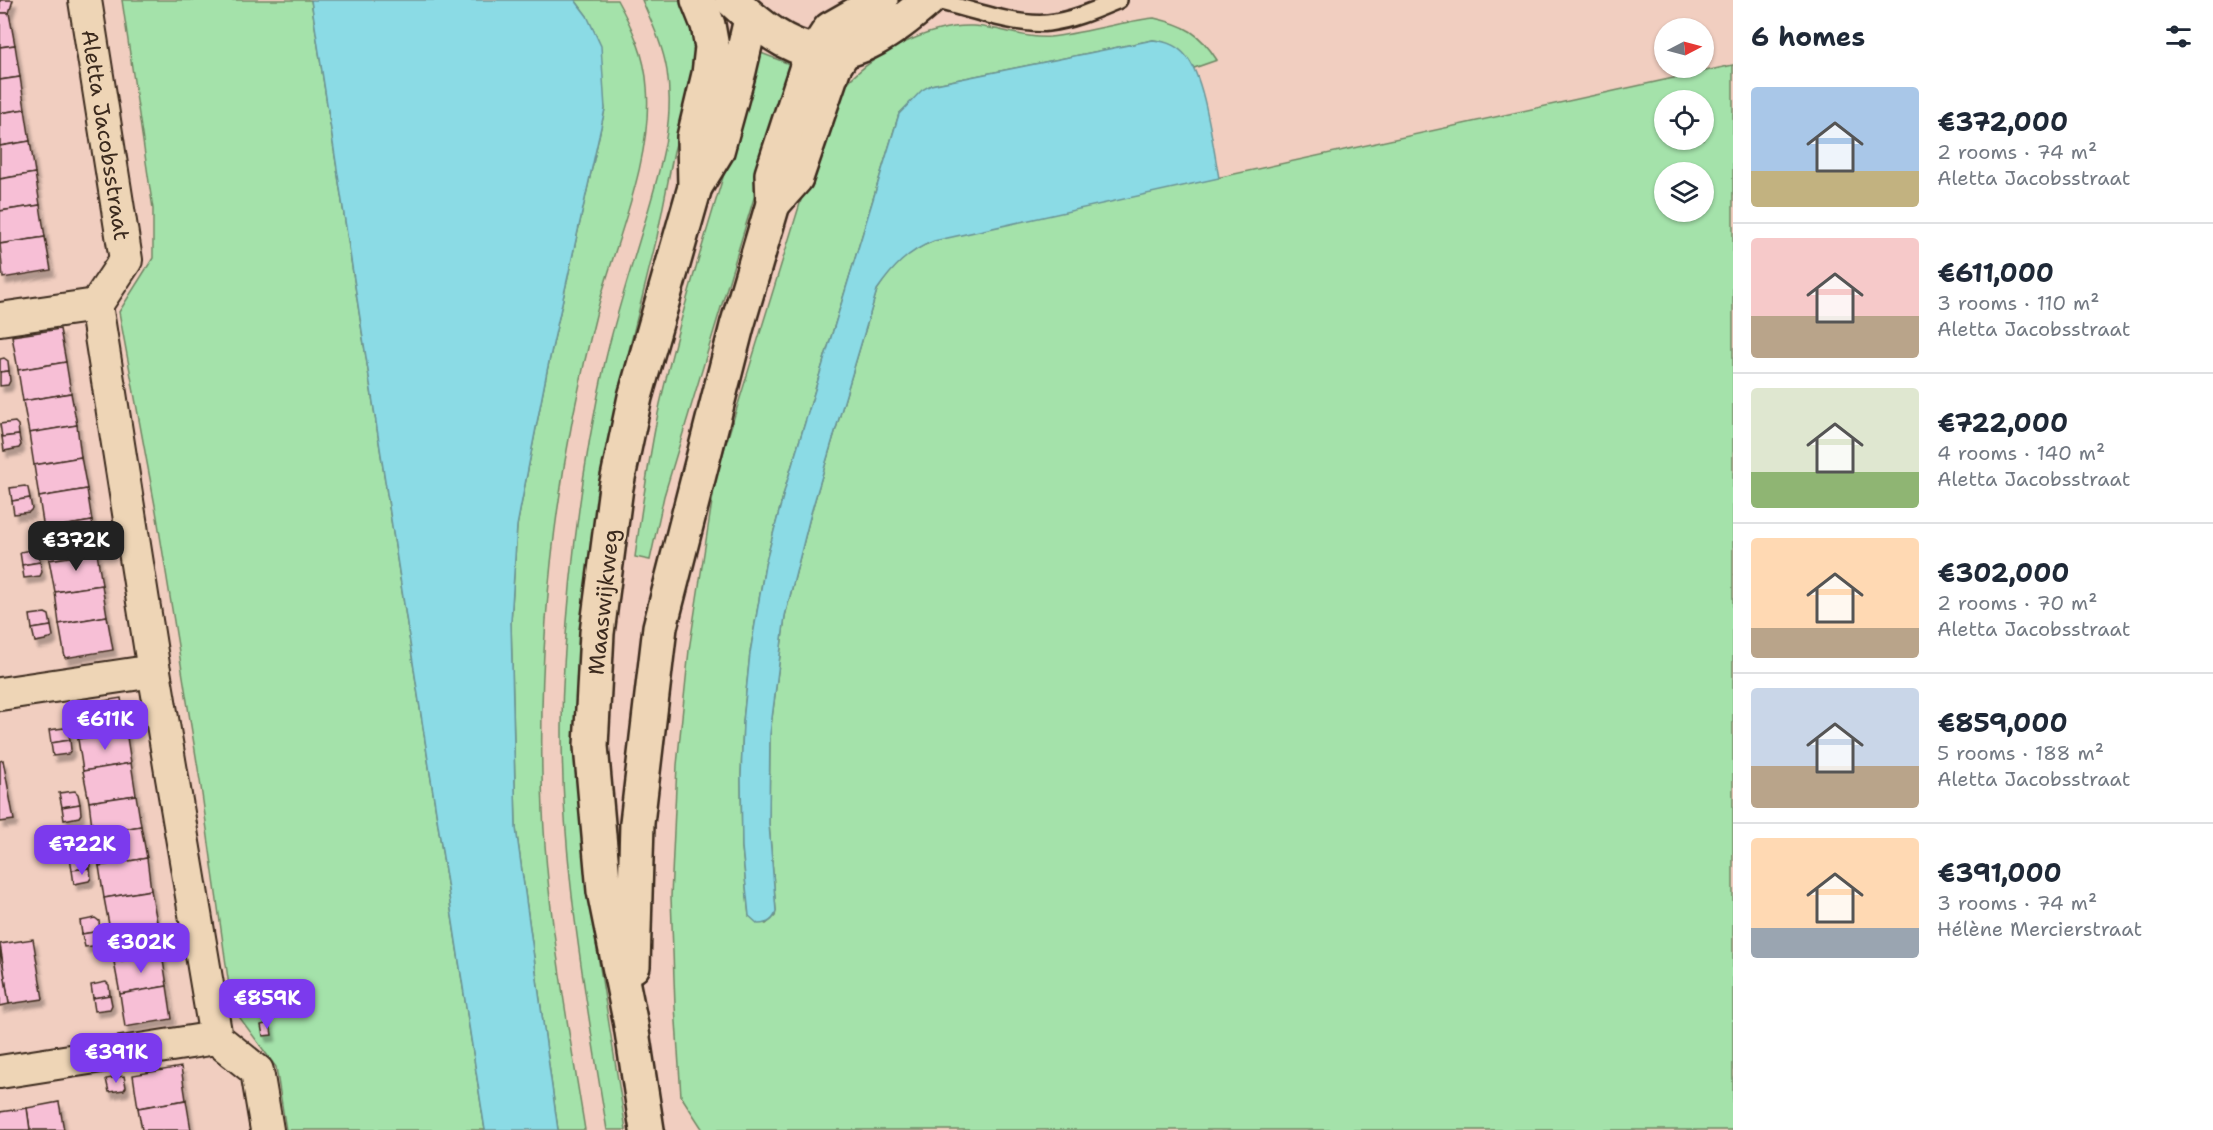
<!DOCTYPE html>
<meta charset="utf-8">
<style>
body{margin:0;font-family:"Shantell Sans",sans-serif;background:#f2f2f3;color:#1f2937;height:100vh;display:flex;flex-direction:column;font-size:22px;white-space:nowrap}
*{box-sizing:border-box;margin:0}
p{font-size:20px;color:#747a83}
.icon{flex:none;width:33px;height:33px;fill:none;stroke:currentColor;stroke-width:2;stroke-linecap:round;stroke-linejoin:round}
.map{position:relative;flex:1;overflow:hidden}
.side{display:flex;flex-direction:column;background:#fff;width:480px}
.side>*{flex:none}
.needle{width:39px;rotate:84deg}
.tools{position:absolute;left:1654px;top:18px;display:grid;gap:12px}
.tools a{display:grid;place-items:center;width:60px;height:60px;border-radius:50%;background:#fff;box-shadow:0 2px 4px #0004;font-size:30px}
.price{position:absolute;translate:-50% -51px;padding:0 14px;border-radius:12px;background:#7c3aed;color:#fff;font-size:20px;line-height:39px;filter:drop-shadow(0 2px 3px #0008)}
.price::after{content:'';position:absolute;left:50%;top:36px;width:18px;height:14px;margin-left:-9px;background:inherit;clip-path:polygon(0 0,100% 0,50% 100%)}
.price.on{background:#222;color:#fff}
ul{padding:0;list-style:none}
li{display:flex;align-items:center;gap:18px;height:150px;padding:0 18px}
li+li{border-top:2px solid #e0e1e3}
li span{display:grid;place-items:center;flex:none;width:168px;height:120px;border-radius:6px;color:#555}
li>.icon{margin-inline-start:auto}
span .icon{width:72px;height:72px;fill:#fffc;stroke-width:1}
li b{font-size:26px}
h2{display:flex;justify-content:space-between;align-items:center;height:72px;padding:0 18px;font-size:26px}
main{display:flex;flex:1;min-height:0}
.map>svg:first-child{display:block}
</style>
<main>
<div class="map">
<svg width="1733" height="1130" viewBox="0 0 1733 1130">
<defs>
<filter id="shadow"><feDropShadow dx="3.5" dy="6" stdDeviation="1.5" flood-color="#0004"/></filter>
</defs>
<rect width="100%" height="100%" fill="#f1cec0"/>
<filter id="ink" filterUnits="userSpaceOnUse"><feTurbulence type="fractalNoise" baseFrequency=".0167" numOctaves="2"/><feDisplacementMap in="SourceGraphic" scale="12" xChannelSelector="R" yChannelSelector="G"/><feConvolveMatrix kernelMatrix="1 2 1 2 8 2 1 2 1" color-interpolation-filters="sRGB"/></filter>
<g filter="url(#ink)">
<!-- green -->
<g fill="#a4e2aa" stroke="#708664" stroke-width="1.5" fill-rule="evenodd">
<polygon points="122,0 311,0 485,1130 286,1130 276,1067 232,1007 201,787 156,511 119,312 153,258 153,209"/>
<path d="M575 0H617C632 27 645 55 647 87 653 160 616 240 597 311 558 461 539 619 542 774 543 894 566 1012 585 1130H558L516 828 511 622 517 526 547 371 605 109 587 16Z"/>
<path d="M642 0H679L689 20 694 39 695 78 674 151 657 237 621 383 605 470 588 870 596 943 626 1130H607C582 977 554 821 564 665 570 564 583 461 605 362 616 314 632 266 646 218 660 169 675 122 667 71 663 46 652 23 642 0Z"/>
<path d="M1154 18C1185 25 1200 33 1217 60L1194 68C1183 52 1172 42 1153 40L931 85 899 114 786 485 765 565 750 653 743 722 741 777 742 847 749 916 766 924 775 916 776 911 769 824 770 734 785 616 811 513 877 290C896 261 913 246 947 237L1733 65V1130H703L681 1096 675 1006 671 897 677 765 689 650 716 476 826 119C832 107 838 94 847 83 875 53 931 24 973 26 999 27 1025 39 1050 37 1085 33 1119 22 1154 18ZM1665 100H1704V140H1665ZM1665 172H1704V212H1665Z"/>
<path d="M761 53 792 65 757 188 664 496 650 560 635 557C642 506 649 455 660 404 687 286 726 170 761 53Z"/>
</g>
<!-- water -->
<g fill="#8bdbe5" stroke="#6b9495" stroke-width="1.5">
<polygon points="311,0 575,0 587,16 601,46 605,109 547,371 517,526 511,622 516,828 558,1130 485,1130"/>
<path d="M1153 40C1165 41 1178 46 1186 56 1205 77 1213 148 1219 178L934 241C908 251 892 268 877 290L811 513 785 616 770 734 769 824 776 911C774 921 767 924 758 924L749 916 742 847 741 777 743 722 750 653 765 565 786 485 899 114 922 90 931 85Z"/>
</g>
<!-- building -->
<g fill="#f7bfd6" stroke="#3b2a1e" stroke-width="1.5" filter="url(#shadow)">
<polygon points="0,0 13,0 9,13 0,13"/>
<polygon points="0,13 9,13 15,45 0,47"/>
<polygon points="15,45 20,77 0,80 0,47"/>
<polygon points="20,77 25,109 0,113 0,80"/>
<polygon points="25,109 30,141 0,146 0,113"/>
<polygon points="30,141 35,173 0,179 0,146"/>
<polygon points="35,173 40,205 0,211 0,179"/>
<polygon points="40,205 45,237 0,244 0,211"/>
<polygon points="45,237 51,270 3,278 0,244"/>
<polygon points="60,329 66,362 18,370 12,336"/>
<polygon points="4,358 8,361 9,371 0,372 0,359"/>
<polygon points="66,362 71,393 23,401 18,370"/>
<polygon points="9,371 10,381 8,385 0,386 0,372"/>
<polygon points="71,393 77,425 29,433 23,401"/>
<polygon points="15,422 18,425 19,435 2,437 0,424"/>
<polygon points="77,425 81,457 34,465 29,433"/>
<polygon points="19,435 21,445 19,448 4,451 2,437"/>
<polygon points="81,457 87,489 39,497 34,465"/>
<polygon points="25,486 28,488 30,498 12,501 10,488"/>
<polygon points="87,489 92,521 44,529 39,497"/>
<polygon points="30,498 32,509 29,512 14,514 12,501"/>
<polygon points="92,521 97,553 49,560 44,529"/>
<polygon points="35,549 39,552 40,562 22,565 20,552"/>
<polygon points="97,553 102,585 55,592 49,560"/>
<polygon points="40,562 42,572 40,576 24,578 22,565"/>
<polygon points="102,585 107,616 59,624 55,592"/>
<polygon points="45,613 49,615 51,626 32,629 30,615"/>
<polygon points="107,616 113,650 65,658 59,624"/>
<polygon points="51,626 53,636 50,639 35,642 32,629"/>
<polygon points="121,698 126,731 78,739 73,706"/>
<polygon points="64,728 68,730 70,740 51,743 49,730"/>
<polygon points="126,731 131,763 83,771 78,739"/>
<polygon points="70,740 71,750 68,754 53,756 51,743"/>
<polygon points="3,760 14,820 0,822 0,761"/>
<polygon points="131,763 136,795 89,802 83,771"/>
<polygon points="75,791 78,794 80,804 62,807 59,793"/>
<polygon points="136,795 141,826 93,834 89,802"/>
<polygon points="80,804 81,814 79,817 64,820 62,807"/>
<polygon points="141,826 147,858 99,866 93,834"/>
<polygon points="85,855 89,857 90,868 72,870 70,857"/>
<polygon points="147,858 151,890 104,898 99,866"/>
<polygon points="90,868 91,878 89,881 74,884 72,870"/>
<polygon points="151,890 157,922 110,930 104,898"/>
<polygon points="95,918 99,921 100,931 82,934 80,921"/>
<polygon points="157,922 162,954 114,962 110,930"/>
<polygon points="100,931 102,941 100,945 85,947 82,934"/>
<polygon points="33,939 43,999 9,1004 0,944"/>
<polygon points="0,947 9,1004 0,1006"/>
<polygon points="162,954 167,986 120,994 114,962"/>
<polygon points="106,982 109,985 110,995 93,998 91,985"/>
<polygon points="167,986 172,1019 125,1027 120,994"/>
<polygon points="110,995 112,1005 110,1009 95,1011 93,998"/>
<polygon points="270,1023 272,1035 263,1036 261,1025"/>
<polygon points="181,1067 186,1100 138,1108 133,1075"/>
<polygon points="124,1076 126,1087 124,1090 109,1092 106,1079"/>
<polygon points="186,1100 191,1130 142,1130 138,1108"/>
<polygon points="59,1102 64,1130 30,1130 27,1108"/>
<polygon points="27,1108 30,1130 0,1130 0,1112"/>
</g>
<g fill="none" stroke-linecap="round" stroke-linejoin="round">
<!-- service casing -->
<g stroke="#3b2a1e" stroke-width="20">
<path id="service" d="M933 0C963 7 1018 27 1048 23 1073 20 1095 10 1119 0"/>
</g>
<!-- minor casing -->
<g stroke="#3b2a1e" stroke-width="36">
<g id="minor">
<polyline points="85,0 126,260 96,305 154,671 216,1038 257,1071 267,1130"/>
<polyline points="0,319 96,305"/>
<polyline points="0,694 154,671"/>
<polyline points="0,1072 216,1038"/>
</g>
</g>
<!-- tertiary casing -->
<g stroke="#3b2a1e" stroke-width="38">
<g id="tertiary">
<path d="M732 0C808 73 851 67 928 0"/>
<polyline points="695,187 694,137 709,74 712,47 708,25 698,0"/>
<polyline points="773,204 796,178 834,67 844,51"/>
<polyline points="633,966 637,823 660,627 737,326 773,204 772,174 808,63 830,29 881,0"/>
<polyline points="647,1130 631,1025 604,891 591,746 597,633 616,487 635,397 695,187 717,151 739,71 751,19"/>
</g>
</g>
<!-- service -->
<use href="#service" stroke="#eed5b6" stroke-width="15"/>
<!-- minor -->
<use href="#minor" stroke="#eed5b6" stroke-width="32"/>
<!-- tertiary -->
<use href="#tertiary" stroke="#eed5b6" stroke-width="33"/>
</g>
</g>
<g text-anchor="middle" stroke-width="5" stroke-linejoin="round" paint-order="stroke">
<!-- street labels -->
<g font-size="22" fill="#3b2a1e" stroke="#eed5b6">
<text transform="translate(106 135) rotate(81)" y="8">Aletta Jacobsstraat</text>
<text transform="translate(603 602) rotate(-84)" y="8">Maaswijkweg</text>
</g>
</g>
</svg>
<div class="tools">
<a><svg class="needle" viewBox="-14 -14 28 28"><path d="M0-13l5 13h-10z" fill="#e53935"/><path d="M0 13l5-13h-10z" fill="#747a83"/></svg></a>
<a><svg class="icon" aria-label="locate" viewBox="0 0 24 24"><circle cx="12" cy="12" r="6"/><path d="M12 2v4M12 18v4M2 12h4M18 12h4"/></svg></a>
<a><svg class="icon" aria-label="layers" viewBox="0 0 24 24"><path d="M12 4l9 5-9 5-9-5zM3 14l9 5 9-5"/></svg></a>
</div>
<b class="price on" style="left:76px;top:572px">€372K</b>
<b class="price" style="left:105px;top:751px">€611K</b>
<b class="price" style="left:82px;top:876px">€722K</b>
<b class="price" style="left:141px;top:974px">€302K</b>
<b class="price" style="left:267px;top:1030px">€859K</b>
<b class="price" style="left:116px;top:1084px">€391K</b>
</div>
<section class="side">
<h2>6 homes<svg class="icon" aria-label="filters" viewBox="0 0 24 24"><path d="M4 7h16M4 17h16"/><circle cx="9" cy="7" r="2"/><circle cx="15" cy="17" r="2"/></svg></h2>
<ul>
<li><span style="background:linear-gradient(#a9c7e8 70%,#c2b280 0)"><svg class="icon" aria-label="home" viewBox="0 0 24 24"><path d="M3 11l9-7 9 7M6 9v11h12V9"/></svg></span><div><b>€372,000</b><p>2 rooms · 74 m²</p><p>Aletta Jacobsstraat</p></div></li>
<li><span style="background:linear-gradient(#f6c9c9 65%,#b9a48a 0)"><svg class="icon" aria-label="home" viewBox="0 0 24 24"><path d="M3 11l9-7 9 7M6 9v11h12V9"/></svg></span><div><b>€611,000</b><p>3 rooms · 110 m²</p><p>Aletta Jacobsstraat</p></div></li>
<li><span style="background:linear-gradient(#dfe7d0 70%,#8fb573 0)"><svg class="icon" aria-label="home" viewBox="0 0 24 24"><path d="M3 11l9-7 9 7M6 9v11h12V9"/></svg></span><div><b>€722,000</b><p>4 rooms · 140 m²</p><p>Aletta Jacobsstraat</p></div></li>
<li><span style="background:linear-gradient(#ffd9b3 75%,#b9a48a 0)"><svg class="icon" aria-label="home" viewBox="0 0 24 24"><path d="M3 11l9-7 9 7M6 9v11h12V9"/></svg></span><div><b>€302,000</b><p>2 rooms · 70 m²</p><p>Aletta Jacobsstraat</p></div></li>
<li><span style="background:linear-gradient(#c9d6e8 65%,#b9a48a 0)"><svg class="icon" aria-label="home" viewBox="0 0 24 24"><path d="M3 11l9-7 9 7M6 9v11h12V9"/></svg></span><div><b>€859,000</b><p>5 rooms · 188 m²</p><p>Aletta Jacobsstraat</p></div></li>
<li><span style="background:linear-gradient(#ffd9b3 75%,#9aa5b1 0)"><svg class="icon" aria-label="home" viewBox="0 0 24 24"><path d="M3 11l9-7 9 7M6 9v11h12V9"/></svg></span><div><b>€391,000</b><p>3 rooms · 74 m²</p><p>Hélène Mercierstraat</p></div></li>
</ul>
</section>
</main>
